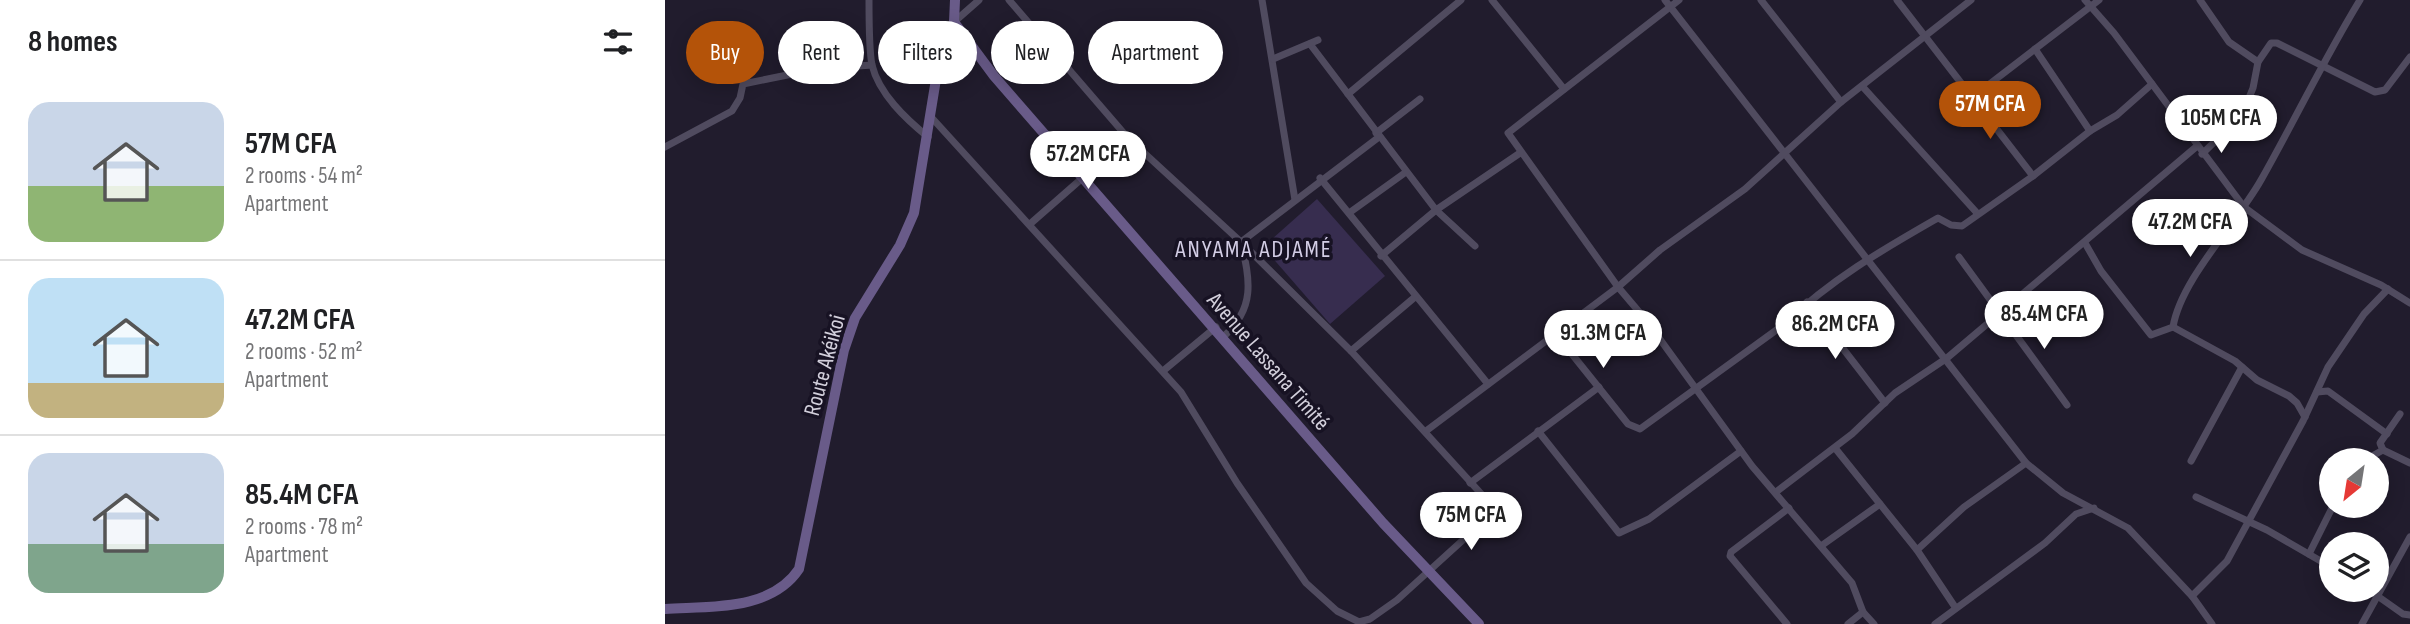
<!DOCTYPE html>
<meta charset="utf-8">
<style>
body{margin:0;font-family:"Sofia Sans Condensed",sans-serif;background:#f6f6f6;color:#202124;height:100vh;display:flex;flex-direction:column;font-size:26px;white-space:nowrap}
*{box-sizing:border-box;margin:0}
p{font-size:23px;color:#757577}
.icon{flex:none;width:38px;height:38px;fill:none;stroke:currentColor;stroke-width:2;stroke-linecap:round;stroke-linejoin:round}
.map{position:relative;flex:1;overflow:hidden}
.side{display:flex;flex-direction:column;background:#fff;width:665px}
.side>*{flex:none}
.top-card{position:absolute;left:21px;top:21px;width:665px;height:63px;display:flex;gap:14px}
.needle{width:46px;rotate:210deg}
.tools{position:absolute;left:1654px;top:448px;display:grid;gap:14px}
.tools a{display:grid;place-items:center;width:70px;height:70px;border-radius:50%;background:#fff;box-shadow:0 4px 18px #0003;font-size:35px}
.price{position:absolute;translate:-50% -60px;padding:0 16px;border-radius:24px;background:#fff;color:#222;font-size:23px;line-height:46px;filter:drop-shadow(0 2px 4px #0008)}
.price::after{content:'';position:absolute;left:50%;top:42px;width:21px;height:16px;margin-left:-10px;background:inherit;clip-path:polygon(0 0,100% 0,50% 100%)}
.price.active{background:#b45309;color:#fff}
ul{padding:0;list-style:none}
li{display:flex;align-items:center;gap:21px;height:175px;padding:0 28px}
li+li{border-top:2px solid #e0e0e0}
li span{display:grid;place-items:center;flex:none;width:196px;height:140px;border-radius:21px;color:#555}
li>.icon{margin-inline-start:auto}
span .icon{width:84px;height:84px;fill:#fffc;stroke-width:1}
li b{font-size:30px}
h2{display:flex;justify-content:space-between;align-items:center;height:84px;padding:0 28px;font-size:30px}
.pill{padding:0 24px;border-radius:32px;background:#fff;box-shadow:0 4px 18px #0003;font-size:24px;line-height:63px}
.pill.active{background:#b45309;color:#fff}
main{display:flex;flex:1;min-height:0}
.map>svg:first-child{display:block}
</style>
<main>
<section class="side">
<h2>8 homes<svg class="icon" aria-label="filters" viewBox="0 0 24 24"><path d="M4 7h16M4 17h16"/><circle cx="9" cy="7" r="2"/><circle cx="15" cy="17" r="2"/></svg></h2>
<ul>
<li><span style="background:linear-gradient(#c9d6e8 60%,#8fb573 0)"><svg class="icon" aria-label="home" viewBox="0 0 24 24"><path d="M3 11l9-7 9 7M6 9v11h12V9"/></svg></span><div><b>57M CFA</b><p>2 rooms · 54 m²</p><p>Apartment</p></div></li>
<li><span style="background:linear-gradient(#bfe0f5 75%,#c2b280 0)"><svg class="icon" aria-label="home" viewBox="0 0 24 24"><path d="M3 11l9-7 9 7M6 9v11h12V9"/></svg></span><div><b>47.2M CFA</b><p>2 rooms · 52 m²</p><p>Apartment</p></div></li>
<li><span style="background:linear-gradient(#c9d6e8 65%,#7fa58c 0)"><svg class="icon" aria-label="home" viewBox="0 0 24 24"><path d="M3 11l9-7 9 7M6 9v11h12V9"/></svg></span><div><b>85.4M CFA</b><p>2 rooms · 78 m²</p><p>Apartment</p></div></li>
</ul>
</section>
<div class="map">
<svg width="1745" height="624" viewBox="0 0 1745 624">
<rect width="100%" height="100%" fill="#211c2d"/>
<!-- green -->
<polygon fill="#372d4f" points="652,199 720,276 665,324 598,247"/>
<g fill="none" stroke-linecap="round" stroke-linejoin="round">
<!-- street -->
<g stroke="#504b5f" stroke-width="7">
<path d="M204 0C204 17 204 50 207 65 214 94 241 119 263 137"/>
<polyline points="597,0 630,200"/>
<polyline points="827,0 899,89"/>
<polyline points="1000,0 1361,463 1398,493 1463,528 1527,596 1562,561 1638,421 1663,367 1699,314 1723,289"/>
<polyline points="1014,0 843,133 953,287 981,320 1087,466 1187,583 1198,612 1209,624"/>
<polyline points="1096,0 1176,102"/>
<polyline points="1420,0 1449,33 1579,207 1637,250 1716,285 1745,303"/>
<polyline points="1535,0 1564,42 1593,62"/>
<polyline points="289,22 314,0"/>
<polyline points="645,44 771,210 810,246"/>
<polyline points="1370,49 1425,131"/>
<polyline points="608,59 653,40"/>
<polyline points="1197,86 1312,213"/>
<polyline points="683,94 796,0"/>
<polyline points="1309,96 1434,0"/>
<polyline points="267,118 516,392 572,483 641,583 672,611 694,622 705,619 732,600 831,510 686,351 576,242 463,138 344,0"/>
<polyline points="711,133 755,99"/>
<polyline points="0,147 67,111 75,98 78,84 152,69 207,65"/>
<polyline points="1537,154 1569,123 1581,105 1588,88 1593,62 1606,43 1612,43 1710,92 1720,90 1745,57"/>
<polyline points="1368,176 1425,131 1452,115 1487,84"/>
<polyline points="655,178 823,384"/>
<polyline points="684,213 741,172"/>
<polyline points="365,224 463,138"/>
<polyline points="1420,243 1436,271 1486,335 1508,327"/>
<polyline points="716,256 771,210 855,153"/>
<polyline points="1294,257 1402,405"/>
<polyline points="1142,302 1220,403"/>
<path d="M1508 327C1516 279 1572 223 1596 180 1630 120 1659 59 1695 0"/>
<polyline points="1508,327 1570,361 1592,380 1624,396 1632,403 1640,417"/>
<path d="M890 333 963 424 975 429 1121 323C1166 279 1219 249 1273 218L1286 225 1297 226 1368 176 1232 0"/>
<path d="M558 337C591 308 585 280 576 242L714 137"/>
<polyline points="686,351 750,297"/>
<polyline points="498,371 551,327"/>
<polyline points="1652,392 1663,391 1722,434"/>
<polyline points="761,431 953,287 995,250 1080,189 1176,102 1306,0"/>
<polyline points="873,431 954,533 984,519 1076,451"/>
<polyline points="1170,448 1252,550 1290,607"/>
<polyline points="1718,450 1715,443 1735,414"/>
<polyline points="1700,460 1718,450 1745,463"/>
<polyline points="1526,461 1577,367"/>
<polyline points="805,483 934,387"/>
<polyline points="1111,492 1187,434 1230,393 1282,358 1531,147"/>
<polyline points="1531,497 1602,530 1666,567"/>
<polyline points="1156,546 1215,504"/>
<polyline points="1252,550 1299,507 1361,463"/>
<polyline points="1644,554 1668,506"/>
<polyline points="1704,590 1738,614 1745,615"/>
<polyline points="1527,596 1547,624"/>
<polyline points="1122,624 1065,556 1066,552 1124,508"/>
<polyline points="1183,624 1198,612"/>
<polyline points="1270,624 1380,543 1411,514 1429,508"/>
<polyline points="1697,624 1745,537"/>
</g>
<!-- secondary -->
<g stroke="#695b89" stroke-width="10">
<polyline points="289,22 329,76 718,523 814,624"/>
<path d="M0 609C46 606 106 611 134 569L179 350 190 318 235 245 249 213 275 55 289 22 290 0"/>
</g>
</g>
<g text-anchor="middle" stroke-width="7" stroke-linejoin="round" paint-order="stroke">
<!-- street labels -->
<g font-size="23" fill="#d2cfdb" stroke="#171223">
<text transform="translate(604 361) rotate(49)" y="8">Avenue Lassana Timité</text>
<text transform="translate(159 365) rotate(-75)" y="8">Route Akéikoi</text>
</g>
<!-- neighbourhood labels -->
<g font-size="24" letter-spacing="2" fill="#d3cde5" stroke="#171223">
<text x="589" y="257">ANYAMA ADJAMÉ</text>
</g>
</g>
</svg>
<div class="tools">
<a><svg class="needle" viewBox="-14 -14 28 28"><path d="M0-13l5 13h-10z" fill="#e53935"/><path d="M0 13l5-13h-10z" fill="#757577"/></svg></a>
<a><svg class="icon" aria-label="layers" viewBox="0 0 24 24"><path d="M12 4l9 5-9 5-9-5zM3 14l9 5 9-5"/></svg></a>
</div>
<b class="price active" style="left:1325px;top:141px">57M CFA</b>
<b class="price" style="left:1556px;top:155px">105M CFA</b>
<b class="price" style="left:423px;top:191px">57.2M CFA</b>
<b class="price" style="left:1525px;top:259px">47.2M CFA</b>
<b class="price" style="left:1379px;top:351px">85.4M CFA</b>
<b class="price" style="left:1170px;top:361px">86.2M CFA</b>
<b class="price" style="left:938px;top:370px">91.3M CFA</b>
<b class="price" style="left:806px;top:552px">75M CFA</b>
<div class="top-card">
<a class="pill active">Buy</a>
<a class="pill">Rent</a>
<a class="pill">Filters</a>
<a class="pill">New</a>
<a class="pill">Apartment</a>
</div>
</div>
</main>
